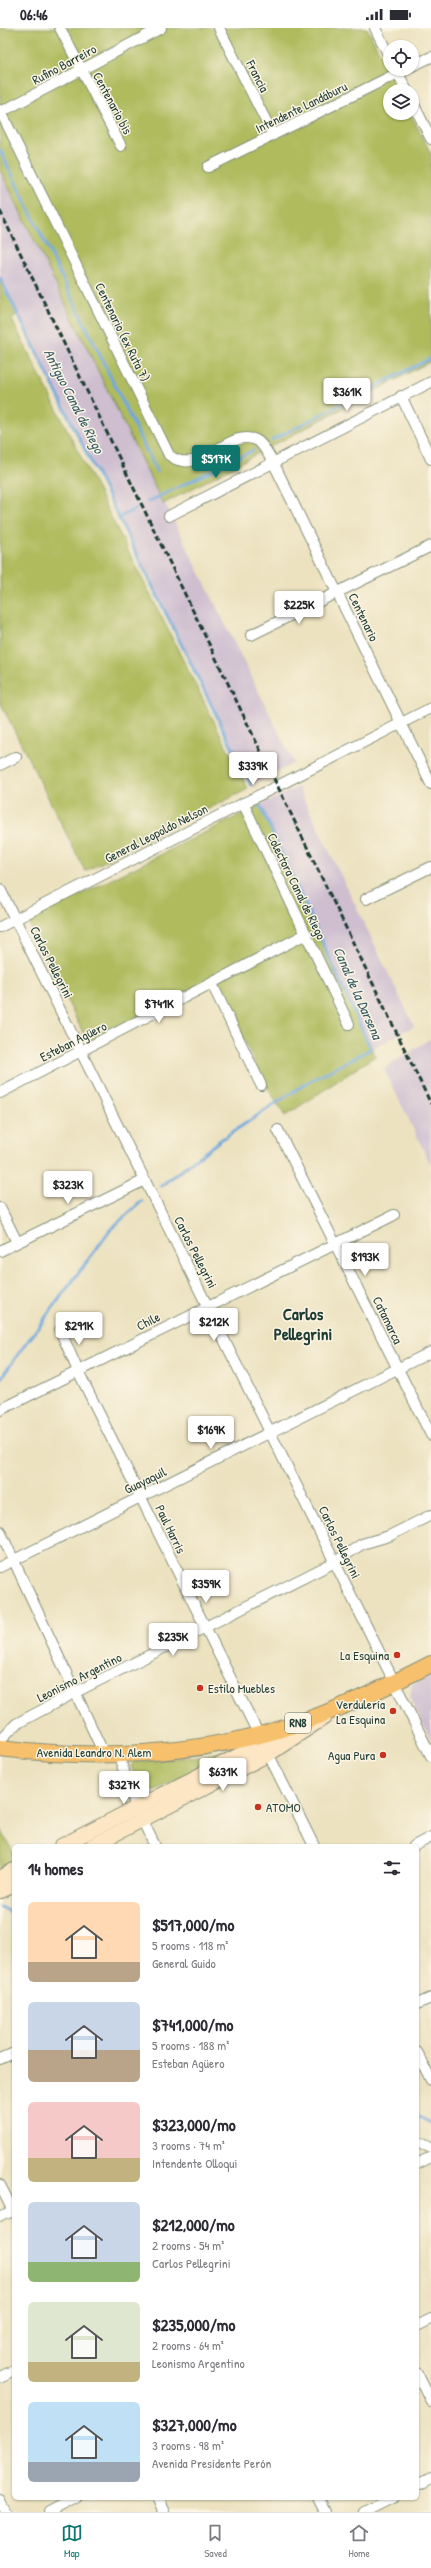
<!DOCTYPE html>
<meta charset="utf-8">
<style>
body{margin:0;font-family:"Patrick Hand",sans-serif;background:#f2f2f3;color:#2b2b33;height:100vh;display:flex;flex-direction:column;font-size:15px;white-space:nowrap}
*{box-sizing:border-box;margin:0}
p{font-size:13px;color:#7c7c81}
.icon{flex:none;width:22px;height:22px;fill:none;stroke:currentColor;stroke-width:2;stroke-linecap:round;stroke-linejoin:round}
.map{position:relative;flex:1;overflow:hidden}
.details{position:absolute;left:12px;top:1816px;width:407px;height:656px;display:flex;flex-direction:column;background:#fff;border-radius:6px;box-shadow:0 1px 3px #0004}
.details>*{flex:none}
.tools{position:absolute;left:383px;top:12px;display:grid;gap:8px}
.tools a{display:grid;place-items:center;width:36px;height:36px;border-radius:50%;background:#fff;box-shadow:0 1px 3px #0004;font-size:20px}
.price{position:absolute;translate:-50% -34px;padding:0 9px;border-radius:4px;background:#fff;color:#222;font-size:13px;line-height:26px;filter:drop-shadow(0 1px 2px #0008)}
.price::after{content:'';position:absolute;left:50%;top:24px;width:12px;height:9px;margin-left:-6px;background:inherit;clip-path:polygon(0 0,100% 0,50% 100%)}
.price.active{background:#0f766e;color:#fff}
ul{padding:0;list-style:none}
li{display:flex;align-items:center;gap:12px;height:100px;padding:0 16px}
li span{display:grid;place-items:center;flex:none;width:112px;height:80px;border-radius:6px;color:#555}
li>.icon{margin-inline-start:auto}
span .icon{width:48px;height:48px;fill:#fffc;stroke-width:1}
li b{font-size:17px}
h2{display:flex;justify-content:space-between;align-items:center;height:48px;padding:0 16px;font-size:17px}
.status{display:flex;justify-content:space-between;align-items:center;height:28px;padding:0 20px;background:#fff;direction:ltr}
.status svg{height:11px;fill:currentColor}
.dock{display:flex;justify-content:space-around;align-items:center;height:56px;border-top:1px solid #e1e1e2;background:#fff;font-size:11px;color:#7c7c81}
.dock a{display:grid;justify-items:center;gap:2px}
.dock .active{color:#0f766e}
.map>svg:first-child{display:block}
</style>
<div class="status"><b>06:46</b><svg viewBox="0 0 49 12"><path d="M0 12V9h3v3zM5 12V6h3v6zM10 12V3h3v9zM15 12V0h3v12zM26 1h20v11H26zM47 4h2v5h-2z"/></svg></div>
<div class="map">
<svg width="431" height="2484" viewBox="0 0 431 2484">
<rect width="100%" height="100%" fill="#fcf5e5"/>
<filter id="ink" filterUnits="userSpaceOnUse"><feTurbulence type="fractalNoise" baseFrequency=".025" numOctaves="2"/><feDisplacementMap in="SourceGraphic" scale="8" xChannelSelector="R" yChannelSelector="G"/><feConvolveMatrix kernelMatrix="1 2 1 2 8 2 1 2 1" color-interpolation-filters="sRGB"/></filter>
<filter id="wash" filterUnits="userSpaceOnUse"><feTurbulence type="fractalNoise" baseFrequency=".012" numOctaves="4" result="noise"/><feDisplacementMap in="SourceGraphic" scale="16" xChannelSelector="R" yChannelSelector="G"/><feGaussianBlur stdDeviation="0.9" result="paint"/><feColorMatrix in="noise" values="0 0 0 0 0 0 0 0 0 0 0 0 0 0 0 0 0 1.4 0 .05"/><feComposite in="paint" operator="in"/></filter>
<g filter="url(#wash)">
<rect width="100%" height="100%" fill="#ece2c0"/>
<!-- industrial -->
<g fill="#cebed0">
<polygon points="0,142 294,735 251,757 0,250"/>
<polygon points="298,759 414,998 371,1021 260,777"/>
<polygon points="430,1011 431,1013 431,1137 384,1041"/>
<polygon points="431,1646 431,1712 410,1671 412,1656"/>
</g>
<!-- green -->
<g fill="#afbb5d" stroke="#677c48">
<polygon points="0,0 367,0 399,63 390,63 390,85 410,85 431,126 431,333 163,476 0,142"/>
<polygon points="0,250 18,285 12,292 248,761 85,843 0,674"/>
<polygon points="260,777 375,1028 285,1088 266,1057 213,949 88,1015 28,893"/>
<polygon points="236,1721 144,1768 131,1738 134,1734 199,1728"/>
<polygon points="0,1799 14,1827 14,1837 0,1844"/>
</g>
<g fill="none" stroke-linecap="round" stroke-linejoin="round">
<!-- stream -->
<g stroke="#6da8dd" stroke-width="3">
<polyline points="0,122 157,444"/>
<polyline points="0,250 251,757"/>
<polyline points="272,412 431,330"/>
<polyline points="148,474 254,422"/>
<polyline points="120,489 137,480"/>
<polyline points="161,1158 219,1113 305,1056 371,1021 260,777"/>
<polyline points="0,1351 111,1201 142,1173"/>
<polyline points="0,1879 14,1886"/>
<polyline points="417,2088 431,2095"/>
</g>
</g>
</g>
<g filter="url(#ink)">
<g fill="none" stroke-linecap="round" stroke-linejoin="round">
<!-- street casing -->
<g stroke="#86907a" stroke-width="12">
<g id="street">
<polyline points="60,0 121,118"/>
<polyline points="219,0 273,107"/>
<polyline points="375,0 390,30"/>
<polyline points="412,38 431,29"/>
<polyline points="396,41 407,63"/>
<polyline points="412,73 431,111"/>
<path d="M0 82 169 427C198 451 229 399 256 412 263 415 269 428 273 434L431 756"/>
<polyline points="1,84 161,0"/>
<polyline points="208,139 406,41"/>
<polyline points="401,368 431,431"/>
<polyline points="169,488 431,354"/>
<polyline points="251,607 431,518"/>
<polyline points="0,737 16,729"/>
<polyline points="243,775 349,996"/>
<polyline points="0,861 431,1728"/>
<polyline points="366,871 431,839"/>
<polyline points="0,899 431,680"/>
<polyline points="212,956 261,1057"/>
<polyline points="0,1065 306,906"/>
<polyline points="278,1102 431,1407"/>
<polyline points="0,1180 17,1214"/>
<polyline points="0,1223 145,1152"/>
<polyline points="60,1302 78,1343 314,1818"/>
<polyline points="0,1382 394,1187"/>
<polyline points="0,1503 104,1726"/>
<polyline points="0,1539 431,1324"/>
<polyline points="0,1712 16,1696 74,1665 335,1534 362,1516 389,1508 431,1487"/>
<polyline points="118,1726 136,1779 155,1818"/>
<polyline points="414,1818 431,1809"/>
<polyline points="417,1976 431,1970"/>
<polyline points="417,2024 431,2052"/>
<polyline points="0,2031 14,2025"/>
<polyline points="417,2113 431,2120"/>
<polyline points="417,2136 431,2129"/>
<polyline points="0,2157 14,2185"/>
<polyline points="0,2189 14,2182"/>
<polyline points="417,2298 431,2291"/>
<polyline points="417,2345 431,2373"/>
<polyline points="0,2349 14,2342"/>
<polyline points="417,2458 431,2451"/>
<polyline points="157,2470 164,2484"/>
<polyline points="318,2470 325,2484"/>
<polyline points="0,2473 6,2484"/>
<polyline points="49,2484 76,2470"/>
<polyline points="364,2484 392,2470"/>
</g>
</g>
<!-- secondary casing -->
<g stroke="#86907a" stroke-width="16">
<g id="secondary">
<polyline points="61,1818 288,1702"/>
<polyline points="92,1818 269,1726 325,1689"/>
<polyline points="0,1850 14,1842"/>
<polyline points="0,1863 14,1856"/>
</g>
</g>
<!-- primary casing -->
<g stroke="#86907a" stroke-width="18">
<path id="primary" d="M0 1720C94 1732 194 1728 284 1700 335 1684 384 1660 431 1636"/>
</g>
<!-- street -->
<use href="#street" stroke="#fff" stroke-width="10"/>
<!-- secondary -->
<use href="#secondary" stroke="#fce6c4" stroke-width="14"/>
<!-- primary -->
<use href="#primary" stroke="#f7c06c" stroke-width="16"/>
<!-- rail -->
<polyline stroke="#1f3d34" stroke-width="3" stroke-dasharray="6 3" stroke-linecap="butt" points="0,183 431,1076"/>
</g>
</g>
<!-- markers -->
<g fill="#c8321e" stroke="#fcf5e5" stroke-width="1.5">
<circle cx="397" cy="1627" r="4"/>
<circle cx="200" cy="1660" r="4"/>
<circle cx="393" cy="1683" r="4"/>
<circle cx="383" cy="1727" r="4"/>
<circle cx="258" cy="1779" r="4"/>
</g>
<g text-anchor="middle" stroke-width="3" stroke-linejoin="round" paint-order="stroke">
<!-- shield labels -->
<rect fill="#fcf5e5" stroke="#617469" stroke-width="1" x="285" y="1685" width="26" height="20" rx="3"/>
<g font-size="12" font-weight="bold" fill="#1f3d34">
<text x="298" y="1699">RN8</text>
</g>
<!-- street labels -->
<g font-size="13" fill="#1f3d34" stroke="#fcf5e5">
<text transform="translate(64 36) rotate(-28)" y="5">Rufino Barreiro</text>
<text transform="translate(258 48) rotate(63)" y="5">Francia</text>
<text transform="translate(113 75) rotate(62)" y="5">Centenario bis</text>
<text transform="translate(301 79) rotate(-26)" y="5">Intendente Landáburu</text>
<text transform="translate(123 304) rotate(64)" y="5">Centenario (ex Ruta 7)</text>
<text transform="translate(364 589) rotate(64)" y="5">Centenario</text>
<text transform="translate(156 805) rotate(-27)" y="5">General Leopoldo Nelson</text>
<text transform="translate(297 858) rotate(64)" y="5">Colectora Canal de Riego</text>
<text transform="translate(52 934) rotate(63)" y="5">Carlos Pellegrini</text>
<text transform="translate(73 1013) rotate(-27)" y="5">Esteban Agüero</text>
<text transform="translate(196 1224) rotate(63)" y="5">Carlos Pellegrini</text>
<text transform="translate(388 1292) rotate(64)" y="5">Catamarca</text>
<text transform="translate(148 1293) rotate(-27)" y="5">Chile</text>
<text transform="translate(145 1452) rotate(-26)" y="5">Guayaquil</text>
<text transform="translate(171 1501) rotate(64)" y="5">Paul Harris</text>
<text transform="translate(340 1514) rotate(64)" y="5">Carlos Pellegrini</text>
<text transform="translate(79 1649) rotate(-27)" y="5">Leonismo Argentino</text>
<text x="94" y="1729">Avenida Leandro N. Alem</text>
</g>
<!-- poi labels -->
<g font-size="13" fill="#1f3d34" stroke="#fcf5e5" text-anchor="end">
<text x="389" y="1632">La Esquina</text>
<text x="208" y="1665" text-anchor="start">Estilo Muebles</text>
<text x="385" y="1681">Verdulería<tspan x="385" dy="15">La Esquina</tspan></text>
<text x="375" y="1732">Agua Pura</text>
<text x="266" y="1784" text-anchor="start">ATOMO</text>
</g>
<!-- water labels -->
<g font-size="14" font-style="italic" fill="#365d67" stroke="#fcf5e5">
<text transform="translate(74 373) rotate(63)" y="5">Antiguo Canal de Riego</text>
<text transform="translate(358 965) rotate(66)" y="5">Canal de la Darsena</text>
</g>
<!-- district labels -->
<g font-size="17" font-weight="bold" fill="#1f3d34" stroke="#fcf5e5">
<text x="303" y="1292">Carlos<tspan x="303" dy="20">Pellegrini</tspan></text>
</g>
</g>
</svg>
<div class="tools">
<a><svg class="icon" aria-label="locate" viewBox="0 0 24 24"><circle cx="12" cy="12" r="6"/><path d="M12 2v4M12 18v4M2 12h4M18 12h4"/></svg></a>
<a><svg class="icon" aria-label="layers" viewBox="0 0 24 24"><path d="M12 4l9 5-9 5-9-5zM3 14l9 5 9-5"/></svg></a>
</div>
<b class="price" style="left:347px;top:384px">$361K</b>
<b class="price active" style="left:216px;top:451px">$517K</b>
<b class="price" style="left:299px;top:597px">$225K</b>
<b class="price" style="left:253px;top:758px">$339K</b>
<b class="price" style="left:159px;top:996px">$741K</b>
<b class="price" style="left:68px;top:1177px">$323K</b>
<b class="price" style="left:365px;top:1249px">$193K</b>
<b class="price" style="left:214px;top:1314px">$212K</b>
<b class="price" style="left:79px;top:1318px">$291K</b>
<b class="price" style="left:211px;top:1422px">$169K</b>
<b class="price" style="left:206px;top:1576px">$359K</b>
<b class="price" style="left:173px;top:1629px">$235K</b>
<b class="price" style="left:223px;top:1764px">$631K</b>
<b class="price" style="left:124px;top:1777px">$327K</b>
<section class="details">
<h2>14 homes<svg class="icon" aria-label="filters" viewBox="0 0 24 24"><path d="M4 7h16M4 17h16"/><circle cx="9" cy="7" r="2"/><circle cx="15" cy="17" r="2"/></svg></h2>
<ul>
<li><span style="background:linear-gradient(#ffd9b3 75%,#b9a48a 0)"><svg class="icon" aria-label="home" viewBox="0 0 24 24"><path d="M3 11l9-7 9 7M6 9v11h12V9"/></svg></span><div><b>$517,000/mo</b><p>5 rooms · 118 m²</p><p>General Guido</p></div></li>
<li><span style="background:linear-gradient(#c9d6e8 60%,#b9a48a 0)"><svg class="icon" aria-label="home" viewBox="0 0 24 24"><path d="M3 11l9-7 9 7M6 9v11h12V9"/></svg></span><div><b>$741,000/mo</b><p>5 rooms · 188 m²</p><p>Esteban Agüero</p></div></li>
<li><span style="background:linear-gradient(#f6c9c9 70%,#c2b280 0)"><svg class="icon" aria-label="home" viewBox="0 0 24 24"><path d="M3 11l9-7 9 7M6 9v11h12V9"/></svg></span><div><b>$323,000/mo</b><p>3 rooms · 74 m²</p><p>Intendente Olloqui</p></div></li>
<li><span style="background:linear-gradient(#c9d6e8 75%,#8fb573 0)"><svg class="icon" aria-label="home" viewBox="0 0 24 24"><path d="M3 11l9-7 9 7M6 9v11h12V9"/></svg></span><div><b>$212,000/mo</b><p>2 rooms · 54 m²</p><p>Carlos Pellegrini</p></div></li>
<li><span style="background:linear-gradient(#dfe7d0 75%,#c2b280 0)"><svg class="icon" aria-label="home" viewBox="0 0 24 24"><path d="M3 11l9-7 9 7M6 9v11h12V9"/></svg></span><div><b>$235,000/mo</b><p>2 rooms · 64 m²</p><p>Leonismo Argentino</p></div></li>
<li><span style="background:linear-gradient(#bfe0f5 75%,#9aa5b1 0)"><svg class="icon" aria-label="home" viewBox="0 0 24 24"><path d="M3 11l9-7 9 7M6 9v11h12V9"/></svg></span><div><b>$327,000/mo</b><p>3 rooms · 98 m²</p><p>Avenida Presidente Perón</p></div></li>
</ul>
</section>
</div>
<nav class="dock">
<a class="active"><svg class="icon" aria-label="map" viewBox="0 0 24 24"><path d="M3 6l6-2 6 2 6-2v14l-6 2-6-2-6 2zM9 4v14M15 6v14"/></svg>Map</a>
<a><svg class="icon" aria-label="saved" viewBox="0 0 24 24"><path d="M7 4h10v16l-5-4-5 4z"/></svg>Saved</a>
<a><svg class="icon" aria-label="home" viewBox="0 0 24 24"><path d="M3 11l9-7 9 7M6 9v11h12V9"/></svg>Home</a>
</nav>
